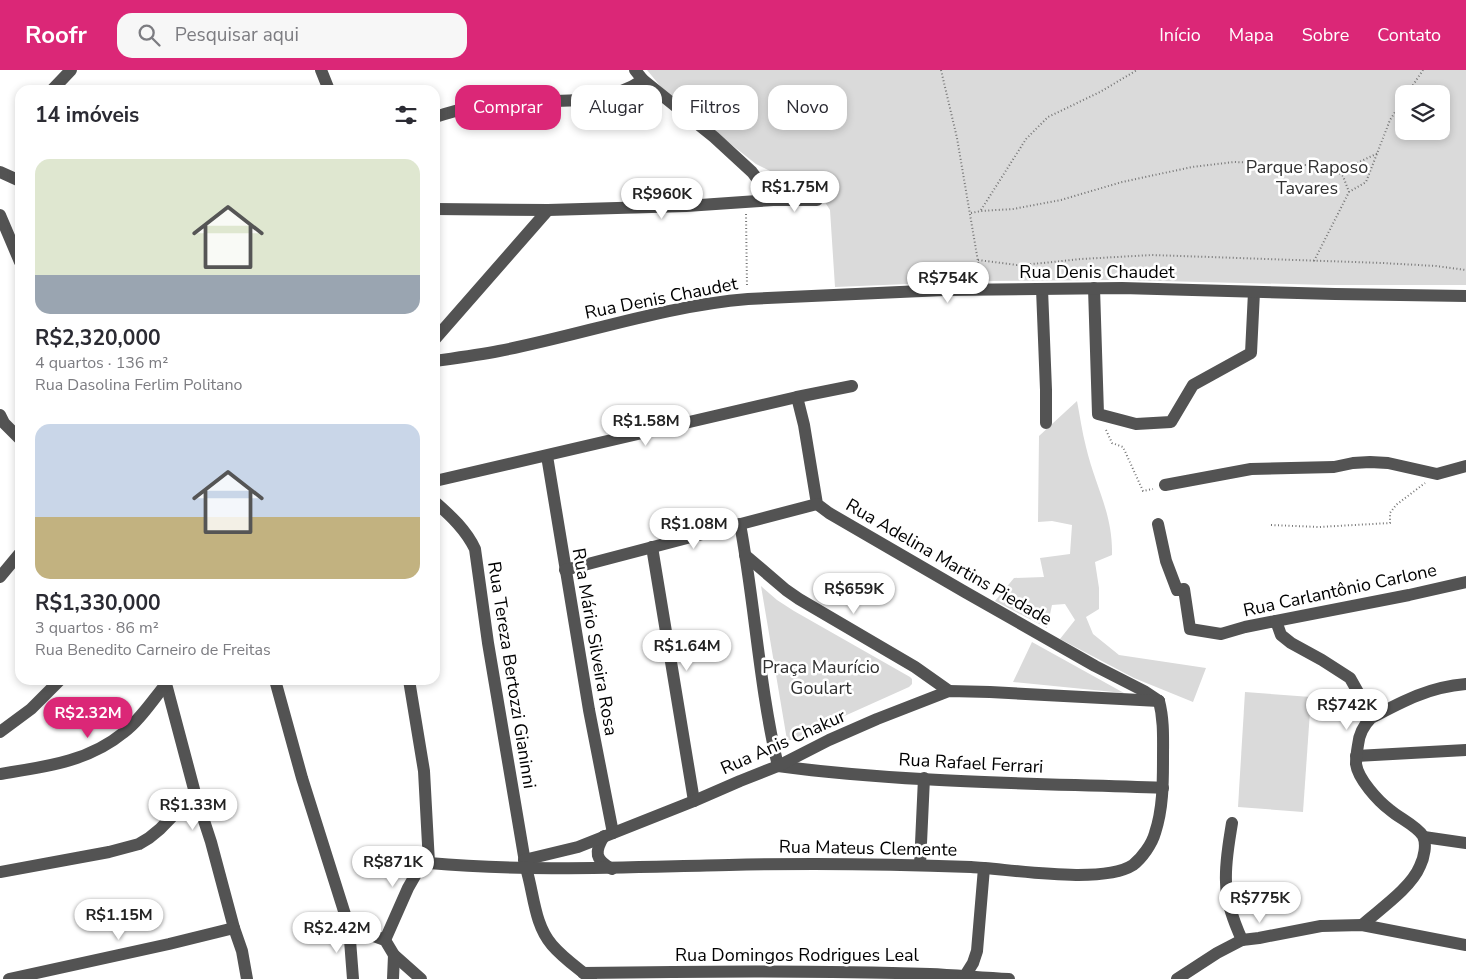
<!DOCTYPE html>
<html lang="pt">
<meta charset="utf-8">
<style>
body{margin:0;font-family:"Nunito Sans",sans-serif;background:#f7f7f7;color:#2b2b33;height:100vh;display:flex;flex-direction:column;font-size:19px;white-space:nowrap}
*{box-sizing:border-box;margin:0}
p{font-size:16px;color:#7c7c81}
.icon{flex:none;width:28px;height:28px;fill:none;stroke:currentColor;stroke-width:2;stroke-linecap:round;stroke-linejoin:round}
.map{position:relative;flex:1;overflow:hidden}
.sheet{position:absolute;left:15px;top:15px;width:425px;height:600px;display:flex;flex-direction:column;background:#fff;border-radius:15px;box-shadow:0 2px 8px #0003}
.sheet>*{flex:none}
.banner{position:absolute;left:455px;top:15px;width:475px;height:45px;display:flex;gap:10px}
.controls{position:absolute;left:1395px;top:15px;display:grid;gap:10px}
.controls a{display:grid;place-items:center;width:55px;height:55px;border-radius:10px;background:#fff;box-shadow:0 2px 8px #0003;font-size:25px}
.price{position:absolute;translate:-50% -42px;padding:0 11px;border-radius:18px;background:#fff;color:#222;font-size:16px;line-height:32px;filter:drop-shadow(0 1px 2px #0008)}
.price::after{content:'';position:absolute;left:50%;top:30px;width:15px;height:11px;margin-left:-8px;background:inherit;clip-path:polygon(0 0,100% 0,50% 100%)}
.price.current{background:#db2777;color:#fff}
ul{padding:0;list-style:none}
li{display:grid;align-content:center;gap:10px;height:265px;padding:0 20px}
li span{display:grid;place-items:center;height:155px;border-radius:15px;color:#555}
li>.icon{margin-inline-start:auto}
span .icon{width:90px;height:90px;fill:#fffc;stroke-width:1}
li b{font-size:21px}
h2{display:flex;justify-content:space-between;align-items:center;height:60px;padding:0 20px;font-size:21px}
.chip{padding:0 18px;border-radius:15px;background:#fff;box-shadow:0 2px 8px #0003;font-size:18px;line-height:45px}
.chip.current{background:#db2777;color:#fff}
header{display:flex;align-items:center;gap:30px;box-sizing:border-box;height:70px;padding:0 25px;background:#db2777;color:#fff}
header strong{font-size:24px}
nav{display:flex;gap:28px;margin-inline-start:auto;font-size:18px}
.search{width:350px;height:45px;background:#f7f7f7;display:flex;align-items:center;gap:12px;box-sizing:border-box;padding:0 18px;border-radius:15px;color:#7c7c81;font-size:19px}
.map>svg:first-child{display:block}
</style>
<header>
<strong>Roofr</strong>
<div class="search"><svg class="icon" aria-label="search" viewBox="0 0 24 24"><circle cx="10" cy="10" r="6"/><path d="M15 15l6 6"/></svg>Pesquisar aqui</div>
<nav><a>Início</a><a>Mapa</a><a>Sobre</a><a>Contato</a></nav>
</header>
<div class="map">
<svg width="1466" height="909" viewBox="0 0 1466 909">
<rect width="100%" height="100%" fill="#fff"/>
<!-- green -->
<g fill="#dadada" fill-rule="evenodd">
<path d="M647 0H1466V215H1329L1119 210 981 211 835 217 830 140 821 126 756 94 666 23ZM1404 24H1441V61H1404Z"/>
<path d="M1077 331C1080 346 1082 362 1086 377 1095 416 1113 443 1112 485L1095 492 1099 518V539L1086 547 1093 564 1119 585 1206 598 1193 632 1134 608 1060 569 1075 550 1065 534 1052 535 1047 558 995 531 1014 508 1044 507 1040 488 1070 484 1072 455 1052 451 1038 452 1039 366Z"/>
<polygon points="761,516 777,530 794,541 910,607 912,609 912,614 909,617 791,670 787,670"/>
<polygon points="1032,572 1124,623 1013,612"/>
<polygon points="1245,622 1311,627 1303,742 1238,737"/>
</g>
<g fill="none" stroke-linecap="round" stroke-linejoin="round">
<!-- path -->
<g stroke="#757575" stroke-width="2" stroke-dasharray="1 2.5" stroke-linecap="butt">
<polyline points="941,0 957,68 981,209"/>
<polyline points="1407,24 1423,0"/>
<polyline points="1331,97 1343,106 1349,122"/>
<polyline points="981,140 1026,69 1048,47 1100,22 1137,0"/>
<polyline points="971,143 981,141 1013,139 1061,130 1122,112 1192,97 1234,92 1330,96 1355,94 1378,83"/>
<polyline points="746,144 747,217"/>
<polyline points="978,190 1017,195 1043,193 1081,189 1152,185 1382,193 1436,196 1466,200"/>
<polyline points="1314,191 1349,122 1366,112 1390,50 1404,28"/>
<polyline points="1106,360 1112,373 1123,377 1143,421 1153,419"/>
<polyline points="1271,455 1319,457 1390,453 1390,443 1396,435 1425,413"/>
</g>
<!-- minor -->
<g stroke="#535353" stroke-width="12">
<polyline points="321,0 329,20"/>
<polyline points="635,0 643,10 714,67 752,102 773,130"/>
<polyline points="53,19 71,0"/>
<path d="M435 47C457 40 479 34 502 32 549 29 602 38 643 10"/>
<polyline points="0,102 20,111"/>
<polyline points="435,139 548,140 686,136 773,130 817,130"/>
<polyline points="0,145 20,192"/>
<polyline points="1094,218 1098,344 1136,354 1171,352 1193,315 1251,283 1254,222"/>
<polyline points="1042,219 1046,320 1046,353"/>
<polyline points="435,269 548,140"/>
<path d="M435 291C456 288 478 285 499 281 582 265 663 236 748 229L944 220 1122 218 1335 224 1466 226"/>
<polyline points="797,327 804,355 817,434 829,443 965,522 1095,596 1144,621 1159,631"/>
<polyline points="0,345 4,353 20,369"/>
<polyline points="547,386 589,640 613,763"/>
<polyline points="435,411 797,327 852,316"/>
<polyline points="1165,415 1251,399 1334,397 1353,393 1370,392 1388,393 1437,404 1466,396"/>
<path d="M435 432C451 446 466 460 475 479L488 573 526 798C534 824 534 854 552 875 564 889 578 898 591 909"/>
<path d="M740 454C755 534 759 616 778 696 905 713 1035 713 1163 718"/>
<polyline points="1158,454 1166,491 1177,520 1184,519 1190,559 1221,564 1245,557 1409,525 1466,512"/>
<polyline points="652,477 694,731"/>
<polyline points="745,485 786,520 799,529 915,597 949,621"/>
<polyline points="565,500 817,434"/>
<polyline points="0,507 20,483"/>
<polyline points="1276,551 1281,565 1291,573 1322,590 1350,608 1359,624 1368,651"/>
<polyline points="165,610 195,723 211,772 234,858 242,881 247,909"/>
<polyline points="275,610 302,708 349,857 353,909"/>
<polyline points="409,610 424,701 429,793"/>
<polyline points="0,662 31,639 60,610"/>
<polyline points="1356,686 1466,680"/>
<path d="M0 704C43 697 88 692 123 663 140 650 152 631 166 614"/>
<path d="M1232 753C1229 772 1225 792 1226 812 1226 832 1234 852 1242 870"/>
<path d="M604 766C594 782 595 790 612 799"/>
<polyline points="1424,767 1466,773"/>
<polyline points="524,790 578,777 694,731 740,711 778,696 829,670 877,649 949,621 990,622 1159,631"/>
<polyline points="920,795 924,708"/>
<polyline points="0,802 109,782 139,774 149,768 160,759 195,723"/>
<path d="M1362 855C1380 839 1411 818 1420 796 1424 788 1427 774 1423 766 1417 756 1399 748 1390 740 1378 731 1358 709 1356 694 1356 688 1357 681 1358 675 1359 664 1363 656 1371 648 1403 631 1429 617 1466 614"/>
<polyline points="349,857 385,870 394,885 421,909"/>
<path d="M385 870 408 818 420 797 429 793C529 802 628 797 729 795 810 793 890 794 971 797 1010 799 1102 815 1133 795 1142 788 1152 774 1155 763 1163 739 1163 713 1163 688 1163 669 1164 650 1159 631"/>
<path d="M583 903C699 901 814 900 930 904 956 905 983 908 1009 909"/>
<polyline points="9,909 169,874 234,858"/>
<polyline points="393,909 394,885"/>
<polyline points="963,909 973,893 977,881 984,798"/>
<polyline points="1177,909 1217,883 1242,870 1259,868 1321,856 1362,855 1466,875"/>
</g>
</g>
<g text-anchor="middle" stroke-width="5" stroke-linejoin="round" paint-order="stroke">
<!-- park labels -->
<g font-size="18" fill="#313131" stroke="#fff">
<text x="1307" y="103">Parque Raposo<tspan x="1307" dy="21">Tavares</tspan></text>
<text x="821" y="603">Praça Maurício<tspan x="821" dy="21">Goulart</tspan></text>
</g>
<!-- street labels -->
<g font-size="18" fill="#000" stroke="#fff">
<text x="1097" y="208">Rua Denis Chaudet</text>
<text transform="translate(661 228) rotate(-11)" y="6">Rua Denis Chaudet</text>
<text transform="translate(949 492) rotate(30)" y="6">Rua Adelina Martins Piedade</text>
<text transform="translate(1340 520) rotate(-12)" y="6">Rua Carlantônio Carlone</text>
<text transform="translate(595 572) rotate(80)" y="6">Rua Mário Silveira Rosa</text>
<text transform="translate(512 605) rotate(81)" y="6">Rua Tereza Bertozzi Gianinni</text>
<text transform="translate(783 672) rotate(-24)" y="6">Rua Anis Chakur</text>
<text transform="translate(971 693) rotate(3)" y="6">Rua Rafael Ferrari</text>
<text transform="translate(868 778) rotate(1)" y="6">Rua Mateus Clemente</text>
<text x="797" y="891">Rua Domingos Rodrigues Leal</text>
</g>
</g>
</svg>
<div class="controls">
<a><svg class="icon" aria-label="layers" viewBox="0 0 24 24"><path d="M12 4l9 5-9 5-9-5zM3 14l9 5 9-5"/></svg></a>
</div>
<b class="price" style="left:795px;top:143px">R$1.75M</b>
<b class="price" style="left:662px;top:150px">R$960K</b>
<b class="price" style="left:948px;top:234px">R$754K</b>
<b class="price" style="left:646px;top:377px">R$1.58M</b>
<b class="price" style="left:694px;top:480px">R$1.08M</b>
<b class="price" style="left:854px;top:545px">R$659K</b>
<b class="price" style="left:687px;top:602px">R$1.64M</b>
<b class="price" style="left:1347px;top:661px">R$742K</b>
<b class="price current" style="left:88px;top:669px">R$2.32M</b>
<b class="price" style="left:193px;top:761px">R$1.33M</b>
<b class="price" style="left:393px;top:818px">R$871K</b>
<b class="price" style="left:1260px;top:854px">R$775K</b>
<b class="price" style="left:119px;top:871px">R$1.15M</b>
<b class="price" style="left:337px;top:884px">R$2.42M</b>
<div class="banner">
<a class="chip current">Comprar</a>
<a class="chip">Alugar</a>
<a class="chip">Filtros</a>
<a class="chip">Novo</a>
</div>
<section class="sheet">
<h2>14 imóveis<svg class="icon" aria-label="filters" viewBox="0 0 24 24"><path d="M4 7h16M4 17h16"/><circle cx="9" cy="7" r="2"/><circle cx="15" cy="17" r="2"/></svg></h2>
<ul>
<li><span style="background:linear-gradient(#dfe7d0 75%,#9aa5b1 0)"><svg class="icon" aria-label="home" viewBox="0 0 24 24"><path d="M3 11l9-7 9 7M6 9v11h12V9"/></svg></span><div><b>R$2,320,000</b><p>4 quartos · 136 m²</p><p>Rua Dasolina Ferlim Politano</p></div></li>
<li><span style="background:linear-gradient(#c9d6e8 60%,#c2b280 0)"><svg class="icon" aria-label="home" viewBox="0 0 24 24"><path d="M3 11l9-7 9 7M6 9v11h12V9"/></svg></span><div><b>R$1,330,000</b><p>3 quartos · 86 m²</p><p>Rua Benedito Carneiro de Freitas</p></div></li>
</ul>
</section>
</div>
